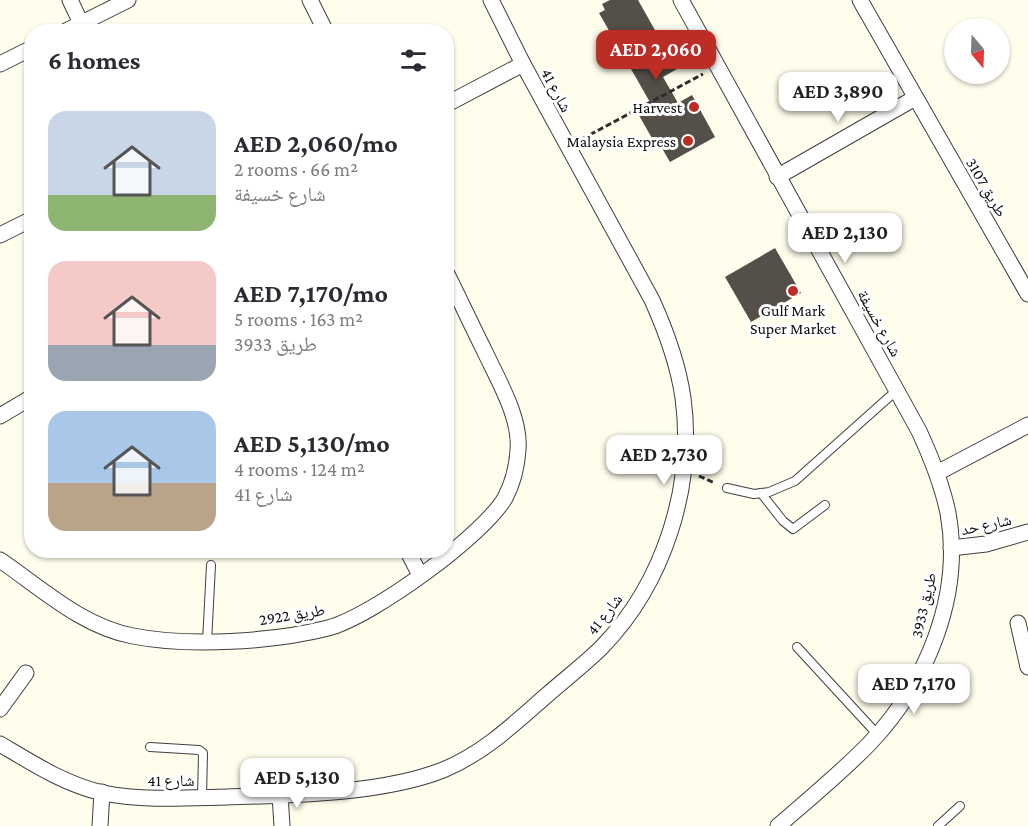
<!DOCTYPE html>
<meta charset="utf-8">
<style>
body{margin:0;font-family:"Crimson Pro","Noto Naskh Arabic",serif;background:#f2f2f3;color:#2b2b33;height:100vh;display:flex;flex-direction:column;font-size:22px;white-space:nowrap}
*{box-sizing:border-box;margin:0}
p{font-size:20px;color:#7c7c81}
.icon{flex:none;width:33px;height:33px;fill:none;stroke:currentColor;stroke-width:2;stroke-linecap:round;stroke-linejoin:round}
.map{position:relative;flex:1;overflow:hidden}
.panel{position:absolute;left:24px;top:24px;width:430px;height:534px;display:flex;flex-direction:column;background:#fff;border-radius:24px;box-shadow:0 2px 4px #0004}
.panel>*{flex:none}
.needle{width:39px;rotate:161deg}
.fabs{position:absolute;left:944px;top:18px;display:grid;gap:12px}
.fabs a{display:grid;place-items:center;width:66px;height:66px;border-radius:50%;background:#fff;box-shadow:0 2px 4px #0004;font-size:30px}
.price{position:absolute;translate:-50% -51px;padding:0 14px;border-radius:12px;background:#fff;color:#222;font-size:20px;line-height:39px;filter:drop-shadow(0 2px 3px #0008)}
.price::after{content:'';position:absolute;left:50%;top:36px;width:18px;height:14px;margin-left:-9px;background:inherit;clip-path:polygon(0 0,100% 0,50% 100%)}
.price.selected{background:#bb2d25;color:#fff}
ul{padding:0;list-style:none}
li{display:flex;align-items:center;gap:18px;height:150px;padding:0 24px}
li span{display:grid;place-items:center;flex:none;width:168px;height:120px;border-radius:18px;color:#555}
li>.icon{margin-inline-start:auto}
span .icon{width:72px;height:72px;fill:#fffc;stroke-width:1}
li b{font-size:26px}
h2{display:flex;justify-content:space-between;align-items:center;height:72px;padding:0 24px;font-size:26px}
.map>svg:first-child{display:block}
</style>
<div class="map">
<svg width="1028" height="826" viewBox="0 0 1028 826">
<rect width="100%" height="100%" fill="#fffdec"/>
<!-- building -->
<g fill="#554f49">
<polygon points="610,0 638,0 677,69 663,77 678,103 692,95 715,137 670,162 656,138 653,140 637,112 651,104 599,13 605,10 602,4"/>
<polygon points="775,248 801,293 751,322 725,277"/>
</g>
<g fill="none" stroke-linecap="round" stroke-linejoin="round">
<!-- service casing -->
<g stroke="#3f3f3f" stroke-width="10">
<g id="service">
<polyline points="727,488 754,494 769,492 795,481 897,390"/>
<polyline points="761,493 783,521 793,529 825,505"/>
<polyline points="207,642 211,565"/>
<polyline points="797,647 877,734"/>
<polyline points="150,747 199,750 203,753 202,798"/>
<polyline points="938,826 960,806"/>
</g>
</g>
<!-- minor casing -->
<g stroke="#3f3f3f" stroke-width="17">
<g id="minor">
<polyline points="70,0 81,23"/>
<polyline points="310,0 326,32"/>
<path d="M681 0 919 431C931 457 942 484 948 513 963 595 927 683 870 743 842 772 809 799 778 826"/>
<polyline points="860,0 1028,294"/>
<polyline points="64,32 128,0"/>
<polyline points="0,64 32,48"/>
<polyline points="447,104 523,64"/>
<polyline points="777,177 915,98"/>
<polyline points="0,235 32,219"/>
<polyline points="0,416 32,397"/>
<polyline points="937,473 1028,425"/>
<polyline points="951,548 986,544 1028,532"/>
<polyline points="407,550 420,575"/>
<path d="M0 560C41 588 83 627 133 636 189 647 273 642 328 628 371 617 482 537 505 498 513 483 517 466 518 450 521 418 498 380 485 352 472 326 460 300 447 274"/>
<polyline points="1018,623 1028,667"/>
<polyline points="0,709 26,673"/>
<path d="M0 744C32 763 66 785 103 793 143 801 186 798 227 797 292 795 382 794 443 770 484 753 514 724 547 695 565 679 585 664 602 647 664 583 695 486 683 398 678 363 666 331 652 300L523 64 491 0"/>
<polyline points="280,795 282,826"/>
<polyline points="100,826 102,792"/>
</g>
</g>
<!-- path -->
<g stroke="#2e2e2e" stroke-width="3" stroke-dasharray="6 3" stroke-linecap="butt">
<polyline points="582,139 703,74"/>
<polyline points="699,476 715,483"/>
</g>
<!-- service -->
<use href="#service" stroke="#fff" stroke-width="8"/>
<!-- minor -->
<use href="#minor" stroke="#fff" stroke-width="15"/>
</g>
<!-- markers -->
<g fill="#bb2d25" stroke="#fff" stroke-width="2">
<circle cx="694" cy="107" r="6"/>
<circle cx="688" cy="141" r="6"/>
<circle cx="793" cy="291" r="6"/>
</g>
<g text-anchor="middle" stroke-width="6" stroke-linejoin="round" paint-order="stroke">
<!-- street labels -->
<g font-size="16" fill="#0c0c0c" stroke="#fff">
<text transform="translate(557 90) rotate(62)" y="6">شارع 41</text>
<text transform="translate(987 187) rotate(60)" y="6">طريق 3107</text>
<text transform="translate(880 323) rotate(61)" y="6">شارع خسيفة</text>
<text transform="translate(986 524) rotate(-12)" y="6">شارع حد</text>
<text transform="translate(923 605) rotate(-77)" y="6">طريق 3933</text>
<text transform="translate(292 614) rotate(-9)" y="6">طريق 2922</text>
<text transform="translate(604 614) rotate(-52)" y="6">شارع 41</text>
<text x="171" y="786">شارع 41</text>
</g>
<!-- poi labels -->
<g font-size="16" fill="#0c0c0c" stroke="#fff" text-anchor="end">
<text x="682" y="113">Harvest</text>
<text x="676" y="147">Malaysia Express</text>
<text x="793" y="316" text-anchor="middle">Gulf Mark<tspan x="793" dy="18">Super Market</tspan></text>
</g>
</g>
</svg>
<div class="fabs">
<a><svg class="needle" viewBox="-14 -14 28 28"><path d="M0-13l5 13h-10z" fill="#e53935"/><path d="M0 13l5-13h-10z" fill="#7c7c81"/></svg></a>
</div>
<b class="price selected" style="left:656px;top:81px">AED 2,060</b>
<b class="price" style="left:838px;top:123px">AED 3,890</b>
<b class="price" style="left:845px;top:264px">AED 2,130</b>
<b class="price" style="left:664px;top:486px">AED 2,730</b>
<b class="price" style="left:914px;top:715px">AED 7,170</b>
<b class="price" style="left:297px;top:809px">AED 5,130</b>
<section class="panel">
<h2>6 homes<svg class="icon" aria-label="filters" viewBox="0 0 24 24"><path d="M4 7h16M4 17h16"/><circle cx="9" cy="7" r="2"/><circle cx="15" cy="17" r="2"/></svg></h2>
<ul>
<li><span style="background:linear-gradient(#c9d6e8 70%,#8fb573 0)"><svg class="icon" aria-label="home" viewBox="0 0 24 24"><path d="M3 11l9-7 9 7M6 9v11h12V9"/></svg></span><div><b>AED 2,060/mo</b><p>2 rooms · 66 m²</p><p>شارع خسيفة</p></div></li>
<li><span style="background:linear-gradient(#f6c9c9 70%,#9aa5b1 0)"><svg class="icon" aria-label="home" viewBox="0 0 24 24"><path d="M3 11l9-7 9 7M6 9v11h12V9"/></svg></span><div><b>AED 7,170/mo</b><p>5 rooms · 163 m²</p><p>طريق 3933</p></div></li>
<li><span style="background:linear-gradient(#a9c7e8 60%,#b9a48a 0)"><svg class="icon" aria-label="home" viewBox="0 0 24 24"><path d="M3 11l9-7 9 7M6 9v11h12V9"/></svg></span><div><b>AED 5,130/mo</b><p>4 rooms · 124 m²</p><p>شارع 41</p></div></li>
</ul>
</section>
</div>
